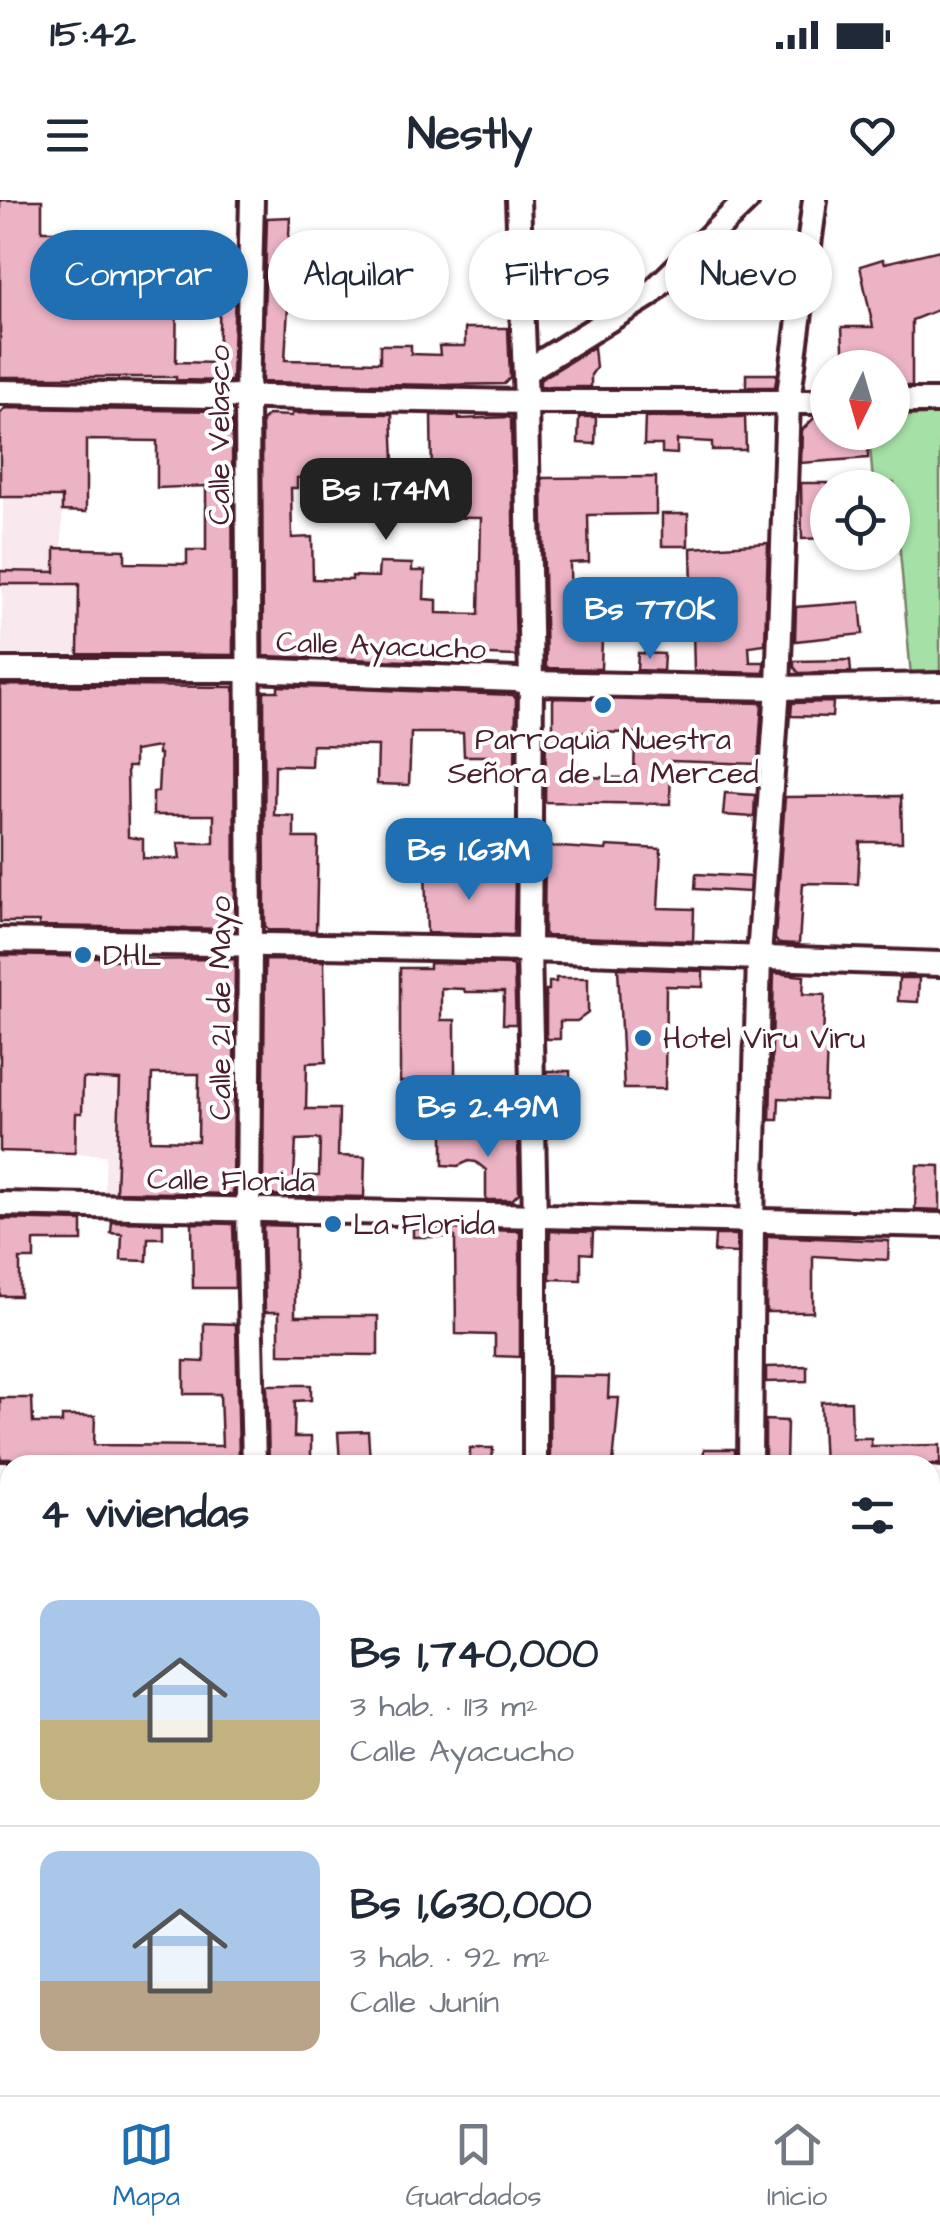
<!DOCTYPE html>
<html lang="es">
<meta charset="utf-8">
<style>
body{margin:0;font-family:"Architects Daughter",sans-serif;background:#f6f6f7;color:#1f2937;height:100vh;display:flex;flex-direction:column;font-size:38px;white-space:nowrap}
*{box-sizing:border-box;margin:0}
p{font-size:32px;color:#747a83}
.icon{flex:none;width:55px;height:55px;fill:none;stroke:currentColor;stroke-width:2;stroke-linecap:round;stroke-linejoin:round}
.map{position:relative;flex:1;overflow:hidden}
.details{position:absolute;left:0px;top:1255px;width:940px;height:640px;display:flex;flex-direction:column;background:#fff;border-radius:30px 30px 0 0;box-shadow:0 2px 8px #0004}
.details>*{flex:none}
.hud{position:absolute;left:30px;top:30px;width:880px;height:90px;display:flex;gap:20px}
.needle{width:65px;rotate:185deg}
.buttons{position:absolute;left:810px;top:150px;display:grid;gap:20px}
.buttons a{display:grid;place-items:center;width:100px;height:100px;border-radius:50%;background:#fff;box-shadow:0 2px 8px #0004;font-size:50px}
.price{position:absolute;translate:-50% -85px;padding:0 22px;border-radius:20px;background:#1f6fb2;color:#fff;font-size:32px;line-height:65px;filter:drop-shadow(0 2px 5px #0008)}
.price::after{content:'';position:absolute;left:50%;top:60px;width:30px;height:22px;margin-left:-15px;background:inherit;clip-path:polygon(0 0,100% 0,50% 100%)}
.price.selected{background:#222;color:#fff}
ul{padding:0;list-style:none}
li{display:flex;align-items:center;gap:30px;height:250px;padding:0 40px}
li+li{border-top:2px solid #e0e1e3}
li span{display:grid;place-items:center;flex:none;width:280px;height:200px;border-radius:20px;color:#555}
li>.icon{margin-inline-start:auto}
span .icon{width:120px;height:120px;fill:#fffc;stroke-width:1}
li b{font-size:42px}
h2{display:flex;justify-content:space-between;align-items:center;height:120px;padding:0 40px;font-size:42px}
.pill{padding:0 35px;border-radius:45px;background:#fff;box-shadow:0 2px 8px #0004;font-size:35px;line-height:90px}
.pill.selected{background:#1f6fb2;color:#fff}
.status{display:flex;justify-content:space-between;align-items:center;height:70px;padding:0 50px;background:#fff;direction:ltr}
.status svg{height:28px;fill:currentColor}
header{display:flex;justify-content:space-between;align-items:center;height:130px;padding:0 40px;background:#fff;font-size:45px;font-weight:700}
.dock{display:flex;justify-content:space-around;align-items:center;height:140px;border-top:2px solid #e0e1e3;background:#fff;font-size:28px;color:#747a83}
.dock a{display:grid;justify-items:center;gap:5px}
.dock .selected{color:#1f6fb2}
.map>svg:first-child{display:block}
</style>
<div class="status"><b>15:42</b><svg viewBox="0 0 49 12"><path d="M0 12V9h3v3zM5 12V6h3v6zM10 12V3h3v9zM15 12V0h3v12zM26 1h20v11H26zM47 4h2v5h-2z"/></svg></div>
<header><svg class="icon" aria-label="menu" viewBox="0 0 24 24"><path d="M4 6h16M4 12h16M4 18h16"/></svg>Nestly<svg class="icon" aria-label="heart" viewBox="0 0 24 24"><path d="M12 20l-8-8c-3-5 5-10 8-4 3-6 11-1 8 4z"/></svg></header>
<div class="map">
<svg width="940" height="1895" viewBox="0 0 940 1895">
<rect width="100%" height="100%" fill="#fff"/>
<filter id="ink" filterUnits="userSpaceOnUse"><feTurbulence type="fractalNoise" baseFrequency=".01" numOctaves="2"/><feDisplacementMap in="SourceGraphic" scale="20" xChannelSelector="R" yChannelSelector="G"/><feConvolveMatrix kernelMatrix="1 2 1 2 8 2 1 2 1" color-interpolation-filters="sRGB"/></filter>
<g filter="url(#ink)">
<!-- built -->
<g fill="#f9e8ee">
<polygon points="3,297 62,297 62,348 80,349 78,454 2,454"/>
<polygon points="83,879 120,880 116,999 104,999 106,955 75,953 76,927 0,910 82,913"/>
<rect x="930" y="1298" width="10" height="153"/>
<polygon points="940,1707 940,1895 548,1895 547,1885 930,1885 930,1708"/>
</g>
<!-- green -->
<polygon fill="#a5e0a6" stroke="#788068" stroke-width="2.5" points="940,214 940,475 911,476 894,283 873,282 869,233 892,232 893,217"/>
<!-- building -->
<g fill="#ecb3c5" stroke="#4a1f2b" stroke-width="2.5" fill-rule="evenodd">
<polygon points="0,0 42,0 42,31 64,31 64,63 58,62 60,89 177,91 176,162 218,163 221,57 236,57 232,181 176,180 176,177 0,177"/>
<polygon points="290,17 288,54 306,55 306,70 290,71 285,160 380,162 380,145 411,145 411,154 440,155 439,146 465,146 465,128 508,128 510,178 504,184 439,185 262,182 267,18"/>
<polygon points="505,39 506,78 485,78 484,40"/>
<polygon points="940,50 940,109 912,120 912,186 892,186 892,168 844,168 842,127 873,127 860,66 883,59 885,63"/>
<polygon points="594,147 596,168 591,175 591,187 540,187 540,180"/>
<polygon points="746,174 777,174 775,187 746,187"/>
<polygon points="5,208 223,211 232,222 233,455 78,454 79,384 0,384 0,371 55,372 55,348 125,350 125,363 187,364 187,350 206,350 206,286 157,288 157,241 86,240 86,312 62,311 62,297 0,297 0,214"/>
<polygon points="292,213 392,214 394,262 297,278 297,288 291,288 292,338 312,337 313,379 352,380 352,376 378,377 379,363 412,364 412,371 425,371 424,399 437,400 437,413 479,414 481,318 416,317 416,281 432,281 431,215 459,216 459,219 509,217 511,219 516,456 435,453 435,462 263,456 262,221 268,215 292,216"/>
<polygon points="579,217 596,217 595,244 578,243"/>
<polygon points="645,217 745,217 746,250 712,250 712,242 677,240 677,254 662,253 662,245 644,245"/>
<polygon points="815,217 828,217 828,232 868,232 868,258 801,263 802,230"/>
<polygon points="656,277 656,314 588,315 589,362 570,363 571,437 602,438 601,469 546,468 542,278"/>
<polygon points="801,283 828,283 828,338 802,339"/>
<rect x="662" y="314" width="26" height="32"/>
<polygon points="768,343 765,444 749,446 750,462 764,462 764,473 694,471 691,348"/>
<polygon points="860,402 863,434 795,441 796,407"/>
<polygon points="638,453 664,454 663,471 637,470"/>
<polygon points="850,460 851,472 799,473 794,467 794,461"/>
<path d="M0 485 234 487 235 724 230 729 39 726V722H0ZM158 547V554H160L158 592H153V615H214V643H178L180 659 143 658V639L128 637 127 567H134V551Z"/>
<polygon points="278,486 513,495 516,499 515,572 488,572 487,556 464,556 463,533 411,533 409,585 377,584 378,546 312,545 311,566 275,565 274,615 294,616 294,638 318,638 316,731 269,730 265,726 264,491 278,491"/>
<path d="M553 498 762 503 758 564 671 561 670 604 545 602 546 532H553ZM577 532 635 533 634 578 576 577Z"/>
<polygon points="833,502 832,517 791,516 792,503"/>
<polygon points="725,593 755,595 754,617 723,615"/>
<polygon points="901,596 902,642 860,642 858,684 803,683 799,744 778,743 775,739 785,597"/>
<polygon points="545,646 606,650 607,646 661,649 658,708 694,709 693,741 547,736 544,733"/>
<polygon points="425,669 475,670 476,677 515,678 514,732 512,735 427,733"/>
<polygon points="696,674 750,677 749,692 695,689"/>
<path d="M0 755 100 757V760L235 759 233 994 116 992 120 880 83 878 82 913H76L75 953 0 951ZM152 874H199L198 941 150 940Z"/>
<path d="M265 760 324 761 326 862 307 863 306 909H339L338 956 365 957 364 997 269 995 263 989ZM320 939 319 976H294L296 940Z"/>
<polygon points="429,763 512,765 514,768 516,824 503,824 504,792 465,792 464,789 441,788 441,820 455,820 455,882 400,882 400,768 429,768"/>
<polygon points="618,768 703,771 703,787 666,786 665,889 624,889"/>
<polygon points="774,773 804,776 803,794 825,795 823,838 827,838 825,900 779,898 778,920 770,920"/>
<polygon points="556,778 588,778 588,813 577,821 560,821 560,839 546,839 546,790 549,790 549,782 556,782"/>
<polygon points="899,778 919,778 918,802 898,801"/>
<polygon points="547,871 570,871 570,900 547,899"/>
<polygon points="443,933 518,933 519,993 512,1000 486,1000 486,970 476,962 469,961 458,966 443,965"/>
<polygon points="917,965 940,966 940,1010 915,1009"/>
<polygon points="0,1019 82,1021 82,1041 34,1041 34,1059 20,1059 20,1096 0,1096"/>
<polygon points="112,1022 163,1023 163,1038 148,1038 147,1061 121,1060 122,1034 111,1033"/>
<polygon points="192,1023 233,1024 235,1088 193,1088"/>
<polygon points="263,1025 295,1026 295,1116 378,1116 378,1155 279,1154 279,1112 265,1112"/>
<polygon points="413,1028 520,1031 520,1157 495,1156 495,1135 456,1134 455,1037 413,1037"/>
<polygon points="550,1031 593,1032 592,1054 581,1053 581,1080 550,1079"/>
<polygon points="715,1035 737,1035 737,1053 714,1052"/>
<polygon points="767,1036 889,1041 888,1060 813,1056 813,1112 766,1112"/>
<polygon points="204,1123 236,1124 239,1259 236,1264 95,1264 62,1263 62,1259 0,1259 0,1198 32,1198 33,1223 62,1223 62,1216 95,1216 94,1245 222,1246 220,1194 184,1194 184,1161 204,1162"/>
<polygon points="807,1166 807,1181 766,1182 766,1167"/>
<polygon points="550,1176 609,1177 608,1198 619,1198 613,1265 550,1265"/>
<polygon points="267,1185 311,1185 311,1200 295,1201 294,1237 311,1237 311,1264 269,1264"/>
<polygon points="851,1201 852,1238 871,1238 871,1246 940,1245 940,1264 824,1265 821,1202"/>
<polygon points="765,1220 787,1221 786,1265 765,1263"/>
<polygon points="368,1231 370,1262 340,1263 338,1232"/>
<polygon points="470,1248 493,1248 492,1262 470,1262"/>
<polygon points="704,1249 735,1249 735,1265 703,1265"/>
</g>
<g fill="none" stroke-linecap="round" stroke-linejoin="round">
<!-- minor casing -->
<g stroke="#4a1f2b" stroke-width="30">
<g id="minor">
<polyline points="252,0 247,196 250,745 248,1010 254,1265"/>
<polyline points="518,0 526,202 531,483 529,750 535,1017 535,1265"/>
<polyline points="525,172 649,95 747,0"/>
<polyline points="0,192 526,202 828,202"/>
<polyline points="892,201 940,201"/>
<polyline points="0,470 250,470 516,480 531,483 778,488 940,485"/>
<polyline points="0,740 529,750 940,764"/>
<polyline points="0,1004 940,1025"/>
<polyline points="750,1265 752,1021 759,757 778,488 788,202 815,0"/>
<polyline points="0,1274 10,1274"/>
<polyline points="930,1278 940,1279"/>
<polyline points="930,1470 940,1470"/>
<polyline points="0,1537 10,1536"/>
<polyline points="930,1690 940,1689"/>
<polyline points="0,1793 10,1792"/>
<polyline points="270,1885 270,1895"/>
<polyline points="541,1885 541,1895"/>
</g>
</g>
<!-- minor -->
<use href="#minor" stroke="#fff" stroke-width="22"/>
</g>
</g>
<!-- markers -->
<g fill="#1f6fb2" stroke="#fff" stroke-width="4">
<circle cx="603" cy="505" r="10"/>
<circle cx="83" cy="755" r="10"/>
<circle cx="643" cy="838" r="10"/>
<circle cx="333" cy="1024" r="10"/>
</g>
<g text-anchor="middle" stroke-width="8" stroke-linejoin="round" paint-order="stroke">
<!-- street labels -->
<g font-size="30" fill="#4a1f2b" stroke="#fff">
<text transform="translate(219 235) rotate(-90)" y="10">Calle Velasco</text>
<text transform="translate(381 445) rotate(2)" y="10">Calle Ayacucho</text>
<text transform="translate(220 808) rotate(-90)" y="10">Calle 21 de Mayo</text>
<text transform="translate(231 980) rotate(1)" y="10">Calle Florida</text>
</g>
<!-- poi labels -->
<g font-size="30" fill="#4a1f2b" stroke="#fff" text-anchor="start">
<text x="603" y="549" text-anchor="middle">Parroquia Nuestra<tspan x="603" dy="34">Señora de La Merced</tspan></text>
<text x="103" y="765">DHL</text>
<text x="663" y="848">Hotel Viru Viru</text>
<text x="353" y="1034">La Florida</text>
</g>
</g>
</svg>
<div class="buttons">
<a><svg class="needle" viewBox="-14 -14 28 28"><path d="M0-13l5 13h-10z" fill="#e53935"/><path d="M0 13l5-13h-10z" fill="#747a83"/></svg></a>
<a><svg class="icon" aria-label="locate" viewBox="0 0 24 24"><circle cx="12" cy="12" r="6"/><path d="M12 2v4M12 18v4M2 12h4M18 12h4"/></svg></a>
</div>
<b class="price selected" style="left:386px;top:343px">Bs 1.74M</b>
<b class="price" style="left:650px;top:462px">Bs 770K</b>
<b class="price" style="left:469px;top:703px">Bs 1.63M</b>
<b class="price" style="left:488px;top:960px">Bs 2.49M</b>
<div class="hud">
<a class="pill selected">Comprar</a>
<a class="pill">Alquilar</a>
<a class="pill">Filtros</a>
<a class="pill">Nuevo</a>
</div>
<section class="details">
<h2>4 viviendas<svg class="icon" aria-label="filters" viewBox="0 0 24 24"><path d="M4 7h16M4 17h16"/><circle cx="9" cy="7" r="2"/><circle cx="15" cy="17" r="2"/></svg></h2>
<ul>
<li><span style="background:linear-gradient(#a9c7e8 60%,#c2b280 0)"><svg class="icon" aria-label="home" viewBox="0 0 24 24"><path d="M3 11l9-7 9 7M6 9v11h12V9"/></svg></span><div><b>Bs 1,740,000</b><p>3 hab. · 113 m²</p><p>Calle Ayacucho</p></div></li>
<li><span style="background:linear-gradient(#a9c7e8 65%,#b9a48a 0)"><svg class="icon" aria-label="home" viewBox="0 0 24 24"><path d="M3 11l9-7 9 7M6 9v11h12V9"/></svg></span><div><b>Bs 1,630,000</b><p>3 hab. · 92 m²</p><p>Calle Junín</p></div></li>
</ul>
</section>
</div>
<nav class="dock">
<a class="selected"><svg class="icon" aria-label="map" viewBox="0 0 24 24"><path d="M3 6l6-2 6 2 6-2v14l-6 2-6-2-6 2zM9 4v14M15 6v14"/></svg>Mapa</a>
<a><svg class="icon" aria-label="saved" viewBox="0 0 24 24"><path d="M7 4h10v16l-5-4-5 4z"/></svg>Guardados</a>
<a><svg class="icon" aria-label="home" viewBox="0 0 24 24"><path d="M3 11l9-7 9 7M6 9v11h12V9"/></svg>Inicio</a>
</nav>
